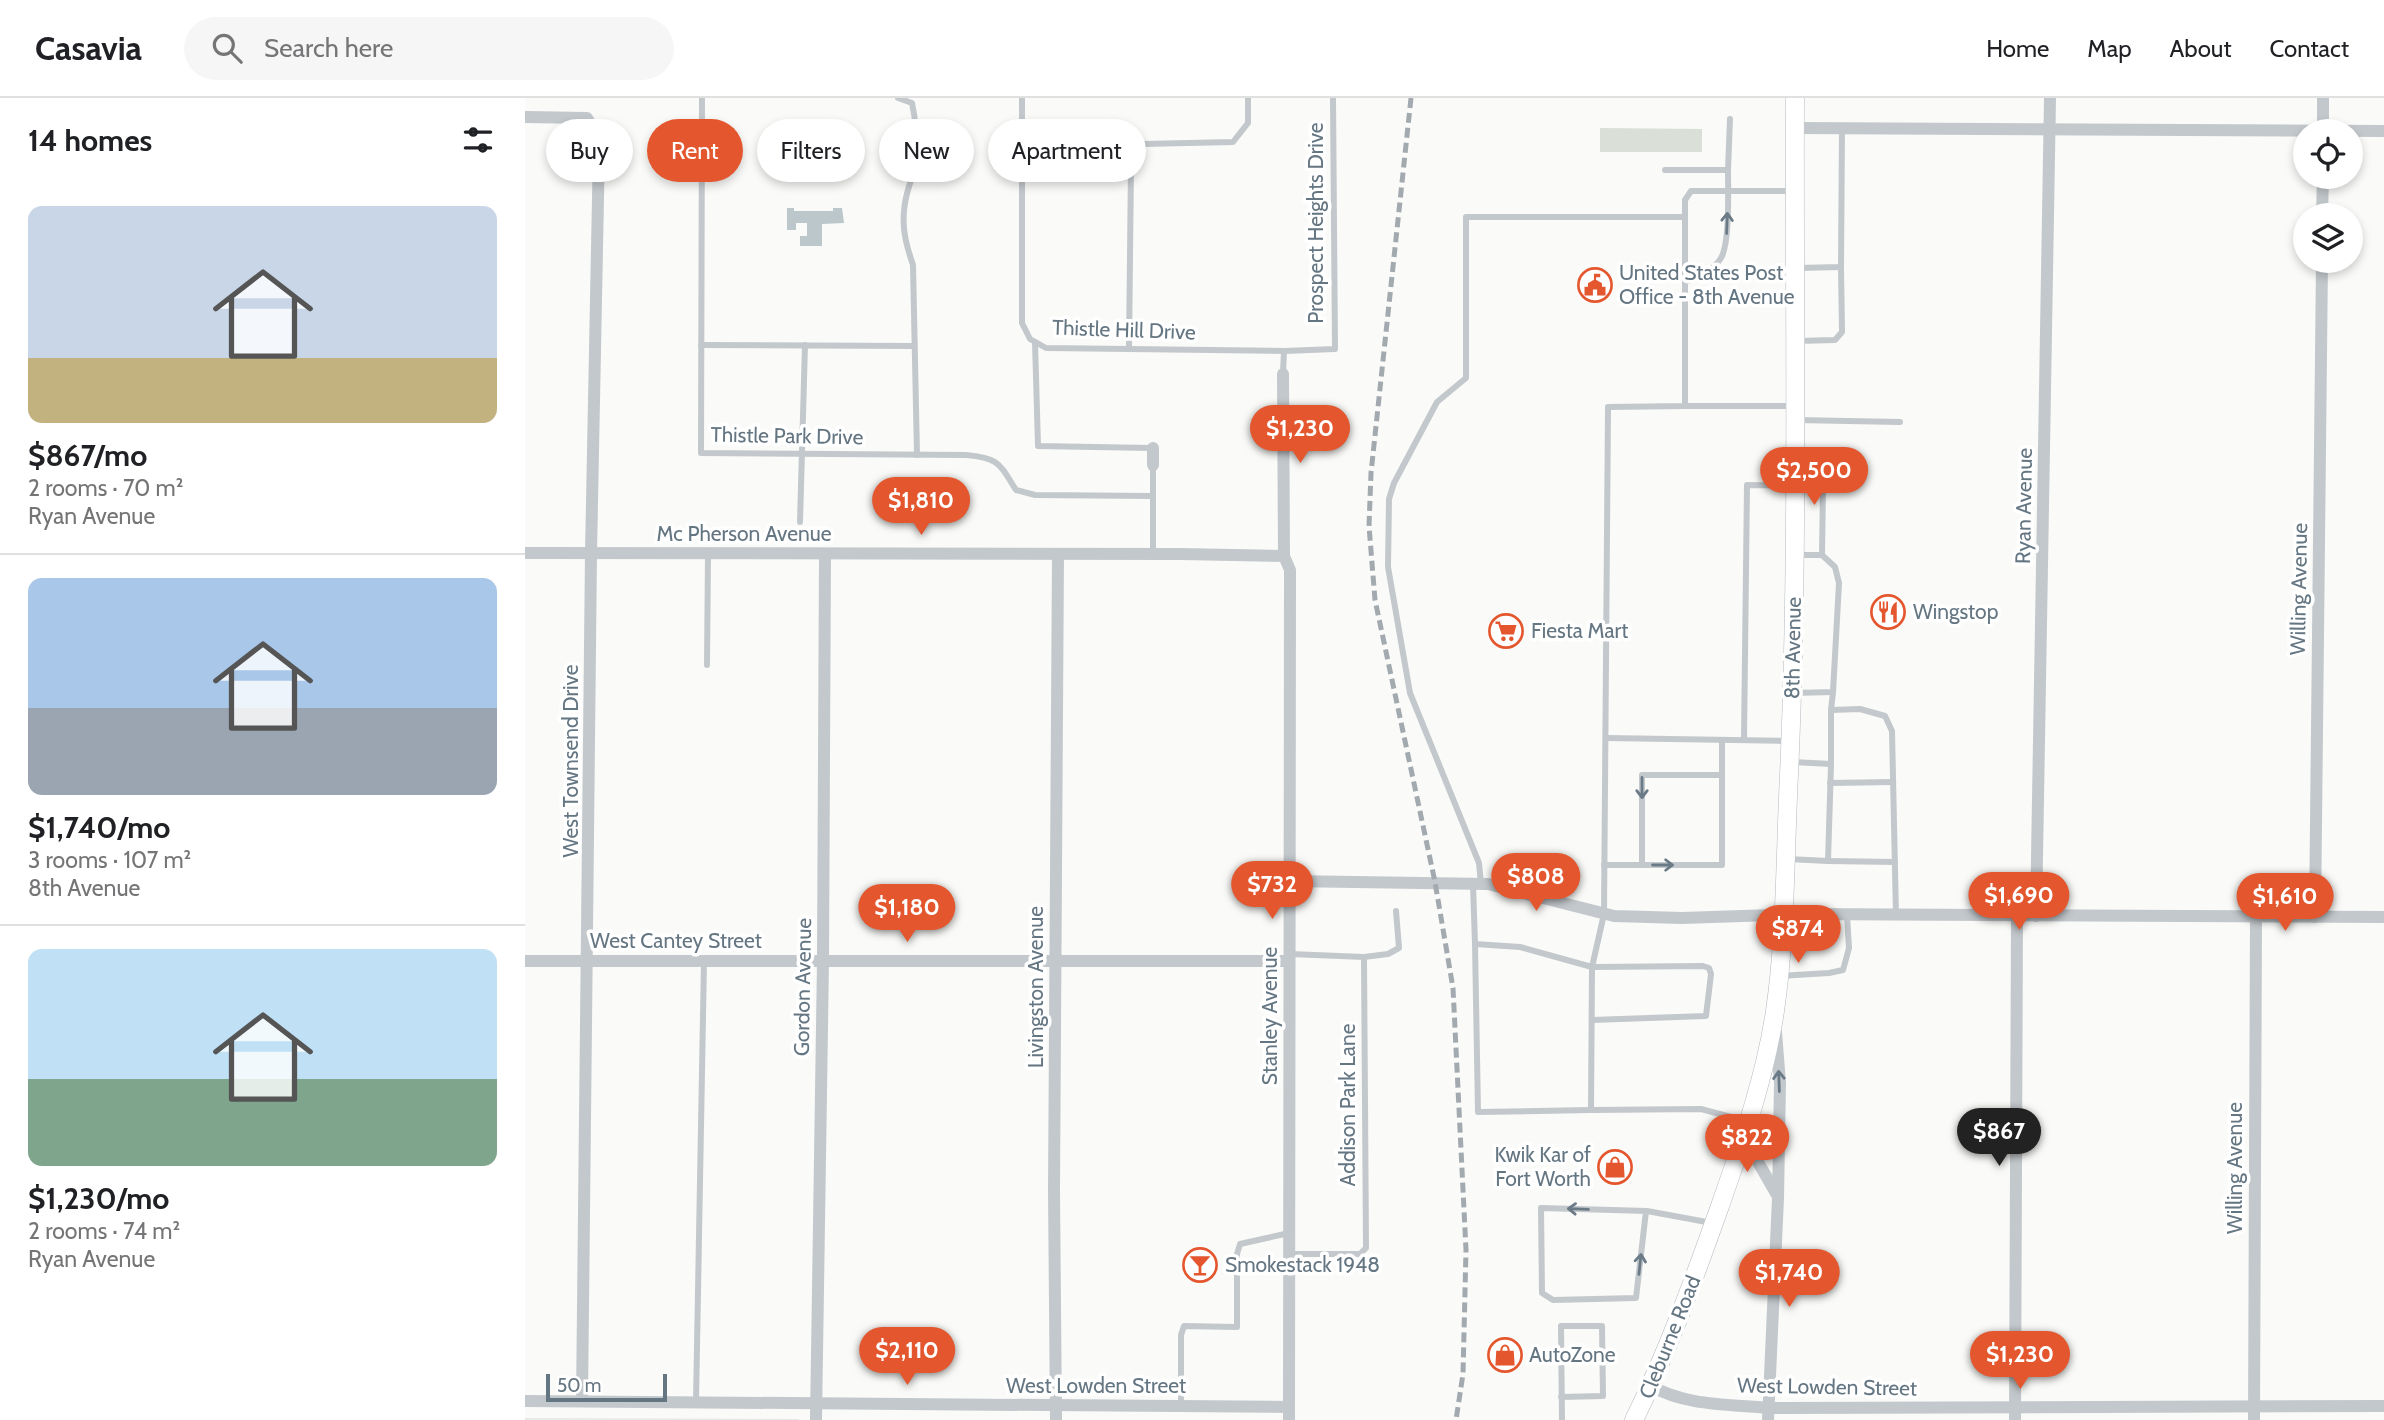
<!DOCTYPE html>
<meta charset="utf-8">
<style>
body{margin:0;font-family:Cabin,sans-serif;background:#f6f6f6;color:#202124;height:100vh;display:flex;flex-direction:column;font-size:26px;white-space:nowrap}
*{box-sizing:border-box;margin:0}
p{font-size:23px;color:#757577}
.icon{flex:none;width:38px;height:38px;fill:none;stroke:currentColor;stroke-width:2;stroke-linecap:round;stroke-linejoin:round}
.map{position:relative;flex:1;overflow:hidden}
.sheet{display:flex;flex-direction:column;background:#fff;width:525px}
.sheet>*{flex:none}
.guide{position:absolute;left:21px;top:21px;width:665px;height:63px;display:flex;gap:14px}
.controls{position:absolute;left:1768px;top:21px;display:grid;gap:14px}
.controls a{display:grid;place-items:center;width:70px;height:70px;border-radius:50%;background:#fff;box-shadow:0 4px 10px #0003;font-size:35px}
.scale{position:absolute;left:21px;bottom:18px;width:121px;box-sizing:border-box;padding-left:7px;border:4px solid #657683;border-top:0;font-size:19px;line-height:24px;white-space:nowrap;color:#657683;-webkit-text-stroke:5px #fff;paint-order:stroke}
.price{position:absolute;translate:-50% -60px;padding:0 16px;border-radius:24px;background:#e4572e;color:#fff;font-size:23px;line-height:46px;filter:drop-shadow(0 2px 4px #0008)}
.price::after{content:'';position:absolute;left:50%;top:42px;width:21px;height:16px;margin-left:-10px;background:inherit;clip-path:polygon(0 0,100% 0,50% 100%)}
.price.active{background:#222;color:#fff}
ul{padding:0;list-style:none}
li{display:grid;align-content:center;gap:14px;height:371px;padding:0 28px}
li+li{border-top:2px solid #e0e0e0}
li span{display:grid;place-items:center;height:217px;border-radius:14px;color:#555}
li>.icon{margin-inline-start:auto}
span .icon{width:126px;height:126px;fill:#fffc;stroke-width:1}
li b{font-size:30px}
h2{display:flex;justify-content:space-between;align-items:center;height:84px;padding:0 28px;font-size:30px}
.chip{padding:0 24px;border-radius:32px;background:#fff;box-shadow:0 4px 10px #0003;font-size:24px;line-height:63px}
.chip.active{background:#e4572e;color:#fff}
header{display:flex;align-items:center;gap:42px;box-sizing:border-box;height:98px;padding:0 35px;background:#fff;border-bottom:2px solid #e0e0e0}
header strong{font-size:33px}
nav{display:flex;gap:38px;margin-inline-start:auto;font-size:24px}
.search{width:490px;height:63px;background:#f6f6f6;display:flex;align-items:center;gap:18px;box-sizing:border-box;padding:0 24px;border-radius:38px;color:#757577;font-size:26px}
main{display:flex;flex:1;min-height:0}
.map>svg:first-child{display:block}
</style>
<header>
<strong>Casavia</strong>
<div class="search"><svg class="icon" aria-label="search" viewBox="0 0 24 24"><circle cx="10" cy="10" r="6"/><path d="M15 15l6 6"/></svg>Search here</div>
<nav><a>Home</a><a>Map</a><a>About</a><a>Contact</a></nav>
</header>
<main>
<section class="sheet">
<h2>14 homes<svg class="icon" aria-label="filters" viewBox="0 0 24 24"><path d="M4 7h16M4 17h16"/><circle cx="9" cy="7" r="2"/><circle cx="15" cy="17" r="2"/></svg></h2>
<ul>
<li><span style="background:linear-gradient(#c9d6e8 70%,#c2b280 0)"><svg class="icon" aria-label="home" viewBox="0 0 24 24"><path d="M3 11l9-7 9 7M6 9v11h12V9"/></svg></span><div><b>$867/mo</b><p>2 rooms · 70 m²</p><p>Ryan Avenue</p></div></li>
<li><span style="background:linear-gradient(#a9c7e8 60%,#9aa5b1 0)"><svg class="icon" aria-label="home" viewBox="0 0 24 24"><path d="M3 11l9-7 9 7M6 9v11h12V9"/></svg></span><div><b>$1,740/mo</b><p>3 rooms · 107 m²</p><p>8th Avenue</p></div></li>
<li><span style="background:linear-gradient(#bfe0f5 60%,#7fa58c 0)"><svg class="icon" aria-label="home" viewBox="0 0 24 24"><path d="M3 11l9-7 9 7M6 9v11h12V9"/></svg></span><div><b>$1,230/mo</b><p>2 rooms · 74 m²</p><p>Ryan Avenue</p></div></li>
</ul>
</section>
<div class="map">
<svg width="1859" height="1322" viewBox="0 0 1859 1322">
<rect width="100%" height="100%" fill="#fafaf8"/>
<!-- built -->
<polygon fill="#e8e9e9" points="0,1320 274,1321 274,1322 0,1322"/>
<!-- green -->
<polygon fill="#dadfd7" points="1075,30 1177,31 1177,54 1075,54"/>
<!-- water -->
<polygon fill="#bbc7cb" points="262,110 269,110 269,113 308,113 308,110 317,110 319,125 297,126 297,148 275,148 275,138 282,138 282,125 271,125 271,132 262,132"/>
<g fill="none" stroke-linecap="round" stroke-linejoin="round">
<!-- secondary casing -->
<g stroke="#b3babf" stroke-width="19">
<path id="secondary" d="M1109 1322C1143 1253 1169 1181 1195 1108 1217 1045 1240 980 1250 913 1261 838 1260 753 1264 677 1274 451 1269 226 1270 0"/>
</g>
<!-- service -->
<g stroke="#c3c8cc" stroke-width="6">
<path d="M177 0 176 355 441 357C474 360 474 365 491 392L510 397 627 398"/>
<path d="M373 0 387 5C391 25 394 45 391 65 387 82 380 95 379 113 377 133 382 149 388 167L392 357"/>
<polyline points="497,0 497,225 505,241 521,250 759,253 810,251 808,0"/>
<polyline points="1140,72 1203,72 1205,21"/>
<polyline points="1272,170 1316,169 1317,30"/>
<path d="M1160 184C1173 180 1188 173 1196 160 1205 145 1203 92 1203 72"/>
<polyline points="1272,243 1310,242 1317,234 1316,169"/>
<polyline points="510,244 513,348 627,350"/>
<polyline points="176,247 389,248"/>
<polyline points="604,251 606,66 617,46 708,44 723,25 723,0"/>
<polyline points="758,275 759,253"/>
<polyline points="1160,308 1270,308"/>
<polyline points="1272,322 1375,324"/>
<polyline points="628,367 628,456"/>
<polyline points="275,424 280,247"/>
<polyline points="182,567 183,455"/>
<polyline points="1268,595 1308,594 1314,485 1310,469 1297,457"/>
<polyline points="1306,612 1308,594"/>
<polyline points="1081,640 1264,643"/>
<polyline points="1219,642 1222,387 1298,388 1297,457 1271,457"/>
<polyline points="1267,664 1306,666 1306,612 1335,611 1360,618 1367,633 1371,817"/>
<polyline points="1305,685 1368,684"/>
<polyline points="1263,761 1303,763 1306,666"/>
<polyline points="1303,763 1370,764"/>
<polyline points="1079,767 1197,767 1197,642"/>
<polyline points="1117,767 1117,677 1197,677"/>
<polyline points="948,786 950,846 995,849 1067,869 1178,868 1184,870 1186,876 1181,918 1067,922"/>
<polyline points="956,786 954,765 885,595 863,469 864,401 869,385 912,304 941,280 941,119 1160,119"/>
<polyline points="950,846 953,1014 1066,1012"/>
<polyline points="839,859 863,856 874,850 871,813"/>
<polyline points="1254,878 1304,875 1318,872 1324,850 1322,817"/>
<polyline points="1221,1023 1176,1011 1066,1012 1067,869 1079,816 1083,309 1160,308 1160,102 1166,93 1268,93"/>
<polyline points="1121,1113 1111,1200 1028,1202 1017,1195 1016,1110 1122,1113 1187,1125"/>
<polyline points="763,1156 835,1156 841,1150 839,859 765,856"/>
<polyline points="1036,1299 1078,1298 1077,1228 1036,1228 1037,1322"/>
<polyline points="171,1304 179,863"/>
<polyline points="656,1308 656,1237 659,1228 712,1229 712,1156 715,1146 764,1135"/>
</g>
<!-- minor -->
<g stroke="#c3c8cc" stroke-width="12">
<polyline points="0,19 62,20 71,35 74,49 66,455 57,1303"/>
<polyline points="1270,30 1859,33"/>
<polyline points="1798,33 1798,0"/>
<polyline points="1797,117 1798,79"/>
<polyline points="758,276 759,458"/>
<polyline points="628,350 628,367"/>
<polyline points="0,455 655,456 759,458 765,472 764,1322"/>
<polyline points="764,783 963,786 1089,818 1157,820 1274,816 1859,819"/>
<polyline points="1511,818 1525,0"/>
<polyline points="1790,819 1797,163"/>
<polyline points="0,863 764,863"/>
<polyline points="1218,1038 1252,1097"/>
<path d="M1126 1288C1161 1308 1204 1306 1243 1310L1859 1308"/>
<polyline points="0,1303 763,1309"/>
<polyline points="291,1322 298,863 300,456"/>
<polyline points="531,1322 529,1092 533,456"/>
<polyline points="1243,1322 1253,1100 1255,985 1251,934"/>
<polyline points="1490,1322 1492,818"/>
<polyline points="1729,1322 1731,819"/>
</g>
<!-- secondary -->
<use href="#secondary" stroke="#fff" stroke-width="18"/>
<!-- rail -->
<polyline stroke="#a2aab0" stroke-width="5" stroke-dasharray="10 5" stroke-linecap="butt" points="886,0 846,375 844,428 850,502 910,784 928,890 941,1152 938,1276 931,1322"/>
</g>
<!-- one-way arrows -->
<defs><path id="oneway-shaft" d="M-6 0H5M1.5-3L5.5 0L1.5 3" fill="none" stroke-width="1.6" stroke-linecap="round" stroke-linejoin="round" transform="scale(1.75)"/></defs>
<g stroke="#6a7a87">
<use href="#oneway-shaft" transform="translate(1202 125) rotate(-88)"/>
<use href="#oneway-shaft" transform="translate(1117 690) rotate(90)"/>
<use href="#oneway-shaft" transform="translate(1138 767)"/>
<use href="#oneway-shaft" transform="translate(1254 983) rotate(-92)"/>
<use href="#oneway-shaft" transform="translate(1053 1111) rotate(-178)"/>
<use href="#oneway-shaft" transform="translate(1115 1166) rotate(-84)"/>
</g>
<!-- icons -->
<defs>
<g id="civic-ring" transform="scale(1.75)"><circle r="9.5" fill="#fff" stroke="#e4572e" stroke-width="1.5"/><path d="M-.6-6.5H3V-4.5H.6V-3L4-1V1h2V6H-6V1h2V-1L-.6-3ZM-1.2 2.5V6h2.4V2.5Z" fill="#e4572e"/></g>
<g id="restaurant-ring" transform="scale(1.75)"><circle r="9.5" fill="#fff" stroke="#e4572e" stroke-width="1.5"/><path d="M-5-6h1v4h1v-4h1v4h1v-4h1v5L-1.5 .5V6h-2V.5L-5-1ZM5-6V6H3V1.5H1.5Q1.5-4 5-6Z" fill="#e4572e"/></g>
<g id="supermarket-ring" transform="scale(1.75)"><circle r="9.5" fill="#fff" stroke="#e4572e" stroke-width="1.5"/><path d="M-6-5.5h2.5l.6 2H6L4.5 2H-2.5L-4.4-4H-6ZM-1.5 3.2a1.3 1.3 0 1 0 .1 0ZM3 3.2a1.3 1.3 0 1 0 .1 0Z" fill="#e4572e"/></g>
<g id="shop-ring" transform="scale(1.75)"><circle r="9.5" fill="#fff" stroke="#e4572e" stroke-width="1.5"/><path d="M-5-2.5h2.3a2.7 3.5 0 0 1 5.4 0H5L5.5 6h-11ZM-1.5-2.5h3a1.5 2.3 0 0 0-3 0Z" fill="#e4572e"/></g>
<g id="bar-ring" transform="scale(1.75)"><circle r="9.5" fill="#fff" stroke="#e4572e" stroke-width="1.5"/><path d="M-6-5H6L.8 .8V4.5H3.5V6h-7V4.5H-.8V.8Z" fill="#e4572e"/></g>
</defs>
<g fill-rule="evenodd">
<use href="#civic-ring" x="1070" y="187"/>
<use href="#restaurant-ring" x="1363" y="514"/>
<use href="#supermarket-ring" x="981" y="533"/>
<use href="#shop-ring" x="1090" y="1069"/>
<use href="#bar-ring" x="675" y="1167"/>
<use href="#shop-ring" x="980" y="1257"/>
</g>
<g text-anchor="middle" stroke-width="7" stroke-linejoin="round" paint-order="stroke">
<!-- street labels -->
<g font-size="21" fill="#657683" stroke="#fff">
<text transform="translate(791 125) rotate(-90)" y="7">Prospect Heights Drive</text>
<text transform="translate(599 232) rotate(2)" y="7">Thistle Hill Drive</text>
<text transform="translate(262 338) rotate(1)" y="7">Thistle Park Drive</text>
<text transform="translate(1499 408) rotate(-89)" y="7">Ryan Avenue</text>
<text x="219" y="443">Mc Pherson Avenue</text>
<text transform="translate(1774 491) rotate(-89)" y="7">Willing Avenue</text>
<text transform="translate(1268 550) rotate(-89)" y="7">8th Avenue</text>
<text transform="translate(46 663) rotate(-90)" y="7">West Townsend Drive</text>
<text x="151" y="850">West Cantey Street</text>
<text transform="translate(278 889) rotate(-89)" y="7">Gordon Avenue</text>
<text transform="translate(511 889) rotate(-90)" y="7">Livingston Avenue</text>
<text transform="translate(745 918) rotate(-90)" y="7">Stanley Avenue</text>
<text transform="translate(823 1007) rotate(-90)" y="7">Addison Park Lane</text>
<text transform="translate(1710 1070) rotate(-90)" y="7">Willing Avenue</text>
<text transform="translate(1145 1239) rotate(-68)" y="7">Cleburne Road</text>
<text x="571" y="1295">West Lowden Street</text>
<text transform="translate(1302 1289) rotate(1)" y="7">West Lowden Street</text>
</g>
<!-- poi labels -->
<g font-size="21" fill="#657683" stroke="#fff" text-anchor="start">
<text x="1094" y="182">United States Post<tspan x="1094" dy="24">Office - 8th Avenue</tspan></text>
<text x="1388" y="521">Wingstop</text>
<text x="1006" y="540">Fiesta Mart</text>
<text x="1066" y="1064" text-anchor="end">Kwik Kar of<tspan x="1066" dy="24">Fort Worth</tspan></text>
<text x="700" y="1174">Smokestack 1948</text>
<text x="1004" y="1264">AutoZone</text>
</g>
</g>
</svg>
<div class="controls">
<a><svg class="icon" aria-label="locate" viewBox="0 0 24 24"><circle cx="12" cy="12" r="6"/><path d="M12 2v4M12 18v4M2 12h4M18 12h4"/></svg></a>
<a><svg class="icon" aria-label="layers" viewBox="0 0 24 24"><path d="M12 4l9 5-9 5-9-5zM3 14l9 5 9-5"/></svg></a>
</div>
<div class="scale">50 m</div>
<b class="price" style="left:775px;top:367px">$1,230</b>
<b class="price" style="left:1289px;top:409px">$2,500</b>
<b class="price" style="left:396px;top:439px">$1,810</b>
<b class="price" style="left:1011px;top:815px">$808</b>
<b class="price" style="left:747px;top:823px">$732</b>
<b class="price" style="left:1494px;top:834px">$1,690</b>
<b class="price" style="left:1760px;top:835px">$1,610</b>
<b class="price" style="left:382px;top:846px">$1,180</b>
<b class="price" style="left:1273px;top:867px">$874</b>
<b class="price active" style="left:1474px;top:1070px">$867</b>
<b class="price" style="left:1222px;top:1076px">$822</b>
<b class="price" style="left:1264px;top:1211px">$1,740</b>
<b class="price" style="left:382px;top:1289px">$2,110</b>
<b class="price" style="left:1495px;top:1293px">$1,230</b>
<div class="guide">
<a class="chip">Buy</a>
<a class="chip active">Rent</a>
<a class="chip">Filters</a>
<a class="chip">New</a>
<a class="chip">Apartment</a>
</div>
</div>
</main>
